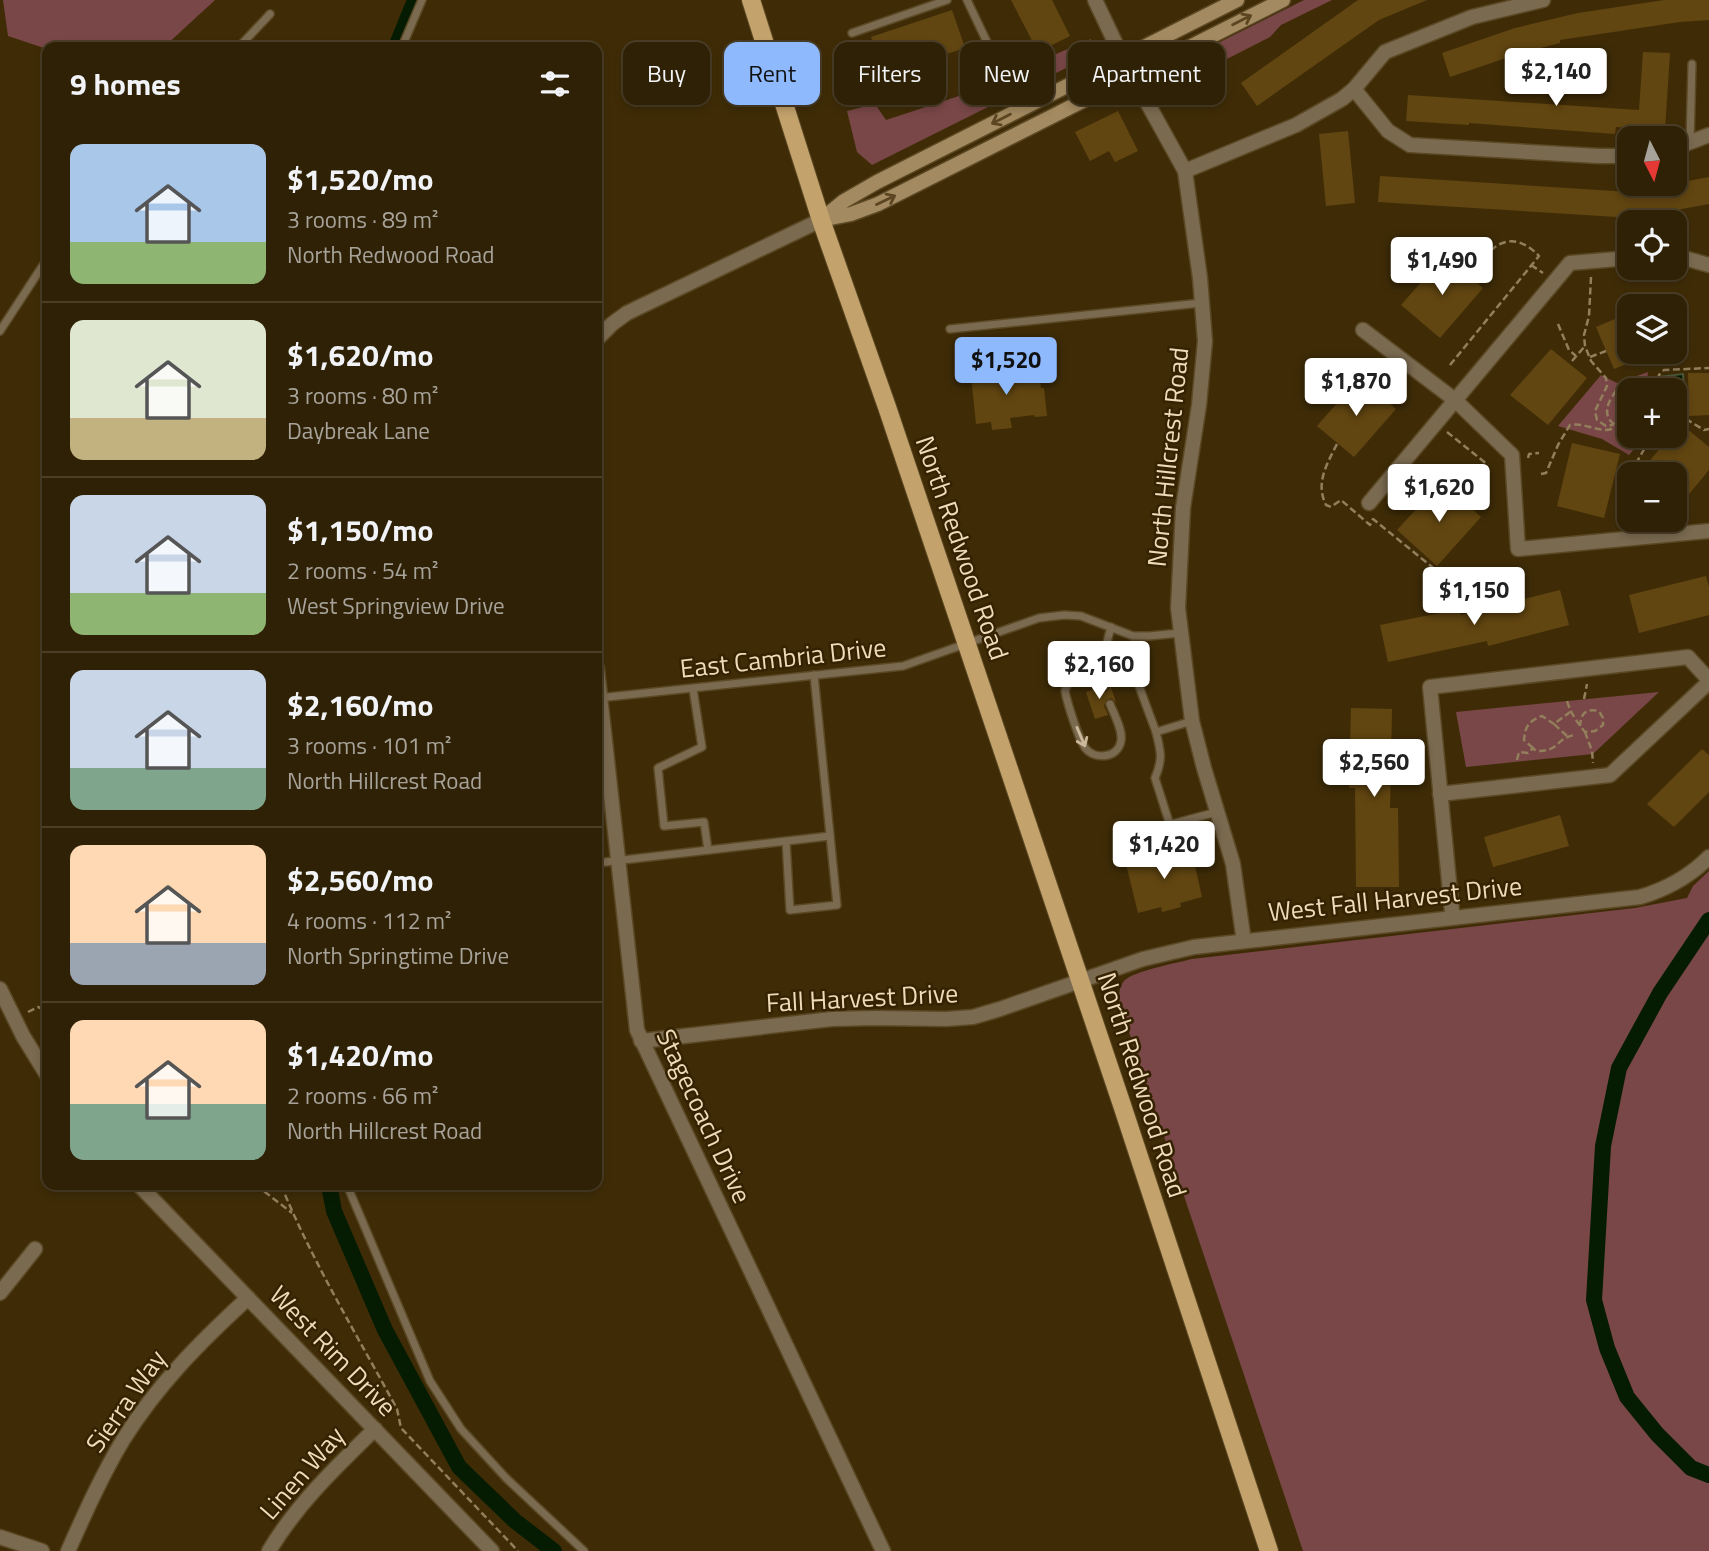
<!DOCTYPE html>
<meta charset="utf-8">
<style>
body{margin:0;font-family:"Titillium Web",sans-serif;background:#3b2e13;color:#f1f3f6;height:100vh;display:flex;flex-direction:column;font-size:26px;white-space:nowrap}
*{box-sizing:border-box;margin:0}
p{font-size:23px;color:#a7a39a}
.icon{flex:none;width:38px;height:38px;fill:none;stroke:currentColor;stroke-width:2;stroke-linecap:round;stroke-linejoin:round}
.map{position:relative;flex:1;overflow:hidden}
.details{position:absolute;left:42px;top:42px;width:560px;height:1148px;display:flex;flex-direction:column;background:#2f2105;border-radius:14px;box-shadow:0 4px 10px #0003,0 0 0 2px #4a3e27}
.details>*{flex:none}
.banner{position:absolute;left:623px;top:42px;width:665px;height:63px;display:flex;gap:14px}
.needle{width:46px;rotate:174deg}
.tools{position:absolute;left:1617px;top:126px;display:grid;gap:14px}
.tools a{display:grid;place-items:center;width:70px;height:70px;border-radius:14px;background:#2f2105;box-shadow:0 4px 10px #0003,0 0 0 2px #4a3e27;font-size:35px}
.price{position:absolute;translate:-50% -60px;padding:0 16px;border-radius:7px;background:#fff;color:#222;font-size:23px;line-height:46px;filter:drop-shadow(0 2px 4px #0008)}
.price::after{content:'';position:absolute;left:50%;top:42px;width:21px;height:16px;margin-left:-10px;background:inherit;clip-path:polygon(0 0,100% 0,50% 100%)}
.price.on{background:#8eb9fd;color:#111}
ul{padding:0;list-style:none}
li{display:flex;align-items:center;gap:21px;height:175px;padding:0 28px}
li+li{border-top:2px solid #4a3e27}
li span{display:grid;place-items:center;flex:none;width:196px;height:140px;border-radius:14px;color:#555}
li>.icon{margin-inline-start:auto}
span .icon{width:84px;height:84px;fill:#fffc;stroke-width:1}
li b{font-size:30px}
h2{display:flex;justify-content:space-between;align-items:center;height:84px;padding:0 28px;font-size:30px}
.tag{padding:0 24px;border-radius:14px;background:#2f2105;box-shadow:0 4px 10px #0003,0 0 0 2px #4a3e27;font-size:24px;line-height:63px}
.tag.on{background:#8eb9fd;color:#111}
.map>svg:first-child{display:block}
</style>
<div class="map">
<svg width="1709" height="1551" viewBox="0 0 1709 1551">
<rect width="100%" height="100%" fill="#3f2c07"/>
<!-- green -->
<g fill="#794747">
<polygon points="3,0 215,0 164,47 47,47 47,49 8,36"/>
<polygon points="1304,0 1332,0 1281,25 1270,37 1223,61 1165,85 1158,73"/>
<polygon points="1091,39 1092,55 872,165 857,152 847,111 875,104 886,120 956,97"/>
<polygon points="1648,372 1647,381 1655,383 1654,390 1629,390 1629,436 1645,436 1629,455 1602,439 1558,426 1601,375 1617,383"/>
<polygon points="1659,692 1593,754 1466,767 1456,712"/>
<path d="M1709 871V1551H1303L1119 1002C1119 994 1119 987 1124 981 1133 971 1177 963 1192 959L1635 908 1687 898 1693 886Z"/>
</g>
<!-- water -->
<polygon fill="#061c02" stroke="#4c5539" stroke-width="2" points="1683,374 1685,415 1675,415 1675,390 1659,390 1657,377"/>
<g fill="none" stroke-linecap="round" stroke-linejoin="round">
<!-- canal -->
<g stroke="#061c02" stroke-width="16">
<polyline points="396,47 415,0"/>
<polyline points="1709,920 1660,993 1619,1068 1603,1146 1594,1300 1607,1348 1627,1397 1657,1434 1691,1468 1709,1475"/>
<polyline points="329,1185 334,1211 385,1330 459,1467 515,1521 554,1551"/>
</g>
</g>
<!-- building -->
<g fill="#624611">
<polygon points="1011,0 1052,0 1070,36 1038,52"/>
<polygon points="1358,0 1427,0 1379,20 1257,106 1241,83"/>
<polygon points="1664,0 1709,0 1709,20 1680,22 1560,40 1560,43 1521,53 1450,77 1442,53 1515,28 1578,13"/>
<polygon points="952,10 965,48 883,75 871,37"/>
<polygon points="1643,52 1670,53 1665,130 1616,127 1615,134 1469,123 1469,125 1406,121 1408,95 1639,110"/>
<polygon points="1118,111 1138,151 1115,162 1109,151 1090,161 1075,132"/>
<polygon points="1348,131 1355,203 1326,206 1319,134"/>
<polygon points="1380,176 1630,192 1709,177 1709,204 1633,218 1378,202"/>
<polygon points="1445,255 1483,288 1440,338 1401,305"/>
<polygon points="1629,313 1629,352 1656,352 1614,369 1596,327"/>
<polygon points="1551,349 1587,378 1548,425 1510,395"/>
<polygon points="986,365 986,371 1007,369 1007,372 1014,372 1014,375 1032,373 1033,378 1040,377 1041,388 1044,388 1047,416 1035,417 1034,415 1010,418 1012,428 992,430 991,422 976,424 970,367"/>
<polygon points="1688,373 1709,373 1709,415 1689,416"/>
<polygon points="1359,378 1396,409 1354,457 1317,426"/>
<polygon points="1680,423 1709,447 1709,470 1675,511 1675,474 1639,474 1670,436 1675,436 1675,430"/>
<polygon points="1572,443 1620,454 1604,518 1557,506"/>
<polygon points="1442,481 1481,517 1437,566 1397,530"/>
<polygon points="1706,576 1709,587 1709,615 1639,633 1629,595"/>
<polygon points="1560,590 1569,625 1488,646 1487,641 1388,662 1380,625 1460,609 1461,615"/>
<polygon points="1110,685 1116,702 1111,698 1106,700 1104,706 1108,715 1095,719 1086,692 1098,688 1101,691 1106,692 1109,689"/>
<polygon points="1351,708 1392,709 1390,808 1398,808 1399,887 1356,887 1355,788 1349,788"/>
<polygon points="1702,749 1709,755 1709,792 1674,827 1647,804"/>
<polygon points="1560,815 1569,846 1493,867 1484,837"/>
<polygon points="1191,848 1202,897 1180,903 1181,907 1162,912 1161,907 1138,913 1126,864 1149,859 1148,855 1167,850 1168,854"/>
</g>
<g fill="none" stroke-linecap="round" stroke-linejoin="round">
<!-- lane casing -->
<g stroke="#5b4824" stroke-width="10">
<g id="lane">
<polyline points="967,0 996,61"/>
<polyline points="852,33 947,0"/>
<polyline points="239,47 270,14"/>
<polyline points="402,47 422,0"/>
<polyline points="1690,142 1692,64"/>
<polyline points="950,329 1201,303"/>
<polyline points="0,331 47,259"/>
<polyline points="1111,627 1101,665 1129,673 1136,678 1156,732"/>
<path d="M1104 686 1101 665C1084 671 1071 672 1065 691 1067 702 1079 741 1086 749 1096 760 1118 758 1121 741 1123 730 1114 714 1110 704"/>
<polyline points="693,689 702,747 658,768 664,826 704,822 708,850"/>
<polyline points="598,698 903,666 1039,618 1064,615 1081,616 1133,636 1149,636 1180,633"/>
<path d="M1170 825 1155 778C1163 759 1161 752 1156 732L1192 721"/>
<polyline points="1119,838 1217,812"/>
<polyline points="786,841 790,910 837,905 814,675"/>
<polyline points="597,863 830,836"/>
<polyline points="347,1185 430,1381 461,1429 507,1479 584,1551"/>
</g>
</g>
<!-- street casing -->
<g stroke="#5b4824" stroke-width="17">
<g id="street">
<polyline points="1095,0 1122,57 1185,171 1200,278 1205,341 1199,405 1183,508 1178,608 1192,721 1204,768 1233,864 1243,935"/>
<polyline points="1354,89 1388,131 1410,145 1598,156 1629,156"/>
<polyline points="1675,148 1709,135"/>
<polyline points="1185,171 1296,125 1342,99 1354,89 1385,52 1472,17 1543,0"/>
<polyline points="1675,258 1684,258 1709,265"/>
<polyline points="1363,330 1455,400 1512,455 1518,549 1709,531"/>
<polyline points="597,339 612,324 627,313 821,220"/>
<polyline points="1369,503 1570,263 1629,258"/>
<polyline points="597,669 637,1030 883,1551"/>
<polyline points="1440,794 1610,775 1709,682"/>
<polyline points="1452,912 1430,687 1688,657 1709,680"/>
<polyline points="0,989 23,1036 47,1075"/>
<path d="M641 1041 832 1019 876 1018 946 1019 973 1017 1000 1009 1143 959 1194 947 1640 897C1667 889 1689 877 1709 857"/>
<polyline points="139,1185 492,1551"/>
<polyline points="0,1293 35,1249"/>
<polyline points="0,1537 42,1551"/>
<path d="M68 1551C85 1513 102 1475 123 1440 157 1385 201 1341 248 1298"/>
<path d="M269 1551C297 1504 336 1467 375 1429"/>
</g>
</g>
<!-- secondary casing -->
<g stroke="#5b4824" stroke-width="17">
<g id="secondary">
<polyline points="822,219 844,201 877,182 1237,0"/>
<polyline points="821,220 851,214 878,204 1283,0"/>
</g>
</g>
<!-- primary casing -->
<g stroke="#5b4824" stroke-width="20">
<polyline id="primary" points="751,0 821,220 887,407 1122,1105 1269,1551"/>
</g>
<!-- path -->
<g stroke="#937f5c" stroke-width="2.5" stroke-dasharray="7 3.5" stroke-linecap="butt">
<polyline points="1531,265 1543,273"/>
<polyline points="1591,277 1589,316 1584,335 1585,346 1591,361 1606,378 1607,386 1595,411 1597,420 1606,426 1613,425"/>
<polyline points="1666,293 1670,306"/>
<polyline points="1558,324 1569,350 1576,356"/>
<polyline points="1590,357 1606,351"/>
<polyline points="1572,361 1585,346"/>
<path d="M1450 365 1539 256C1512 228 1492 244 1474 270"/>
<path d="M1624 384C1617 387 1616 391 1612 397 1601 414 1609 427 1629 429"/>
<polyline points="1655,390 1659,375 1664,370 1709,368"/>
<polyline points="1675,419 1686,419 1704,430 1709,429"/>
<polyline points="1447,432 1488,465"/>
<polyline points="1645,436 1650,439 1653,436"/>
<path d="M1337 444C1327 464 1315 483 1326 505L1331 507 1341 500 1370 525 1373 519 1437 571C1463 578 1490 575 1516 572"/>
<polyline points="1528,458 1529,454 1539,453"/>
<path d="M1541 474 1546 473 1558 445 1570 425C1585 422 1598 433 1612 429L1613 425"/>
<polyline points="1633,474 1638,460 1650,439"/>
<polyline points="1584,699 1587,684"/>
<path d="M1567 701C1571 714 1577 722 1585 732L1595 731 1603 725V718L1599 711C1586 708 1581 713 1580 726"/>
<polyline points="1585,732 1592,751 1593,763"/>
<polyline points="1567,736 1554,724 1570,712"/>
<path d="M1533 748 1524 740C1525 726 1529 721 1542 716L1554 724"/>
<path d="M1517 760 1519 752 1528 753 1533 748 1536 751C1560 752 1555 738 1575 735"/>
<polyline points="28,1012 38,1007 47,1011"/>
<polyline points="256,1185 292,1213"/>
<path d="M281 1185C313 1263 357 1335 397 1409L401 1428 518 1551"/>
</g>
<!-- lane -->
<use href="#lane" stroke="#7a6a50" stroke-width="7"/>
<!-- street -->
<use href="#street" stroke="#7a6a50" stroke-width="14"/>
<!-- secondary -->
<use href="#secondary" stroke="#a38a60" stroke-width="14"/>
<!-- primary -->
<use href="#primary" stroke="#c3a26c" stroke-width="18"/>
</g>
<!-- one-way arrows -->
<defs><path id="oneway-shaft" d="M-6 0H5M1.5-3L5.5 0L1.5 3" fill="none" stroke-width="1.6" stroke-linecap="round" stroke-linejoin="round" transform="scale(1.75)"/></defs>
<g stroke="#5c4622">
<use href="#oneway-shaft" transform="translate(1242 20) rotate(-27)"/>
<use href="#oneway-shaft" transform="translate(1001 119) rotate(153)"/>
<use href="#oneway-shaft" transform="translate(886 200) rotate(-26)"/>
</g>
<use stroke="#ccb89a" href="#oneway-shaft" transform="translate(1081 737) rotate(67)"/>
<g text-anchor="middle" stroke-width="5" stroke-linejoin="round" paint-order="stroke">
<!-- street labels -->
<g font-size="26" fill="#efdaba" stroke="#352200">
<text transform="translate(1168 457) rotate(-84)" y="9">North Hillcrest Road</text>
<text transform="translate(962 548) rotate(71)" y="9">North Redwood Road</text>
<text transform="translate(783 658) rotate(-6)" y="9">East Cambria Drive</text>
<text transform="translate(1395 899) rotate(-6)" y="9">West Fall Harvest Drive</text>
<text transform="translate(862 998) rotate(-3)" y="9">Fall Harvest Drive</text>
<text transform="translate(1142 1085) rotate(72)" y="9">North Redwood Road</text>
<text transform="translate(704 1116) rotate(65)" y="9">Stagecoach Drive</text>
<text transform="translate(333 1351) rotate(46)" y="9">West Rim Drive</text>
<text transform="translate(126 1401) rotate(-55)" y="9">Sierra Way</text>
<text transform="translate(302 1473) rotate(-49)" y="9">Linen Way</text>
</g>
</g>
</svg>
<div class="tools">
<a><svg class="needle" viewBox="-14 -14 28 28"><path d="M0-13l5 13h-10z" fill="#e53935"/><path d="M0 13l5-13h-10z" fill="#a7a39a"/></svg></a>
<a><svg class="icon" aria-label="locate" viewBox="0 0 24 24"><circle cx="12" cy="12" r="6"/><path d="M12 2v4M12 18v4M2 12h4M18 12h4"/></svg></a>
<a><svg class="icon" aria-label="layers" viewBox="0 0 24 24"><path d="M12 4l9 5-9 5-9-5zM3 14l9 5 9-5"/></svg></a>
<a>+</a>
<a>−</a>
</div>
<b class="price" style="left:1556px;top:108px">$2,140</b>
<b class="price" style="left:1442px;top:297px">$1,490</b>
<b class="price on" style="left:1006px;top:397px">$1,520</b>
<b class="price" style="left:1356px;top:418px">$1,870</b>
<b class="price" style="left:1439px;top:524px">$1,620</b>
<b class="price" style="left:1474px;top:627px">$1,150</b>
<b class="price" style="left:1099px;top:701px">$2,160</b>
<b class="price" style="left:1374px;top:799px">$2,560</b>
<b class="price" style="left:1164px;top:881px">$1,420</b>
<div class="banner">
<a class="tag">Buy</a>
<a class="tag on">Rent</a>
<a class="tag">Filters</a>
<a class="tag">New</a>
<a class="tag">Apartment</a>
</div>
<section class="details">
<h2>9 homes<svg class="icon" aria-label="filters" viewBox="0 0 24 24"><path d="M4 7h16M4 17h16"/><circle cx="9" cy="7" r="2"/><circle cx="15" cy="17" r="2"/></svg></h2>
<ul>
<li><span style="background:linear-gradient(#a9c7e8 70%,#8fb573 0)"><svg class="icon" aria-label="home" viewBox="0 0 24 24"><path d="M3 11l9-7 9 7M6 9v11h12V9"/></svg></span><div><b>$1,520/mo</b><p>3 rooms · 89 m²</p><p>North Redwood Road</p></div></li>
<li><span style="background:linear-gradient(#dfe7d0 70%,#c2b280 0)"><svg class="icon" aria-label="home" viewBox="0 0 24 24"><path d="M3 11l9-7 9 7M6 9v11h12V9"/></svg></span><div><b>$1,620/mo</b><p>3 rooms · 80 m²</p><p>Daybreak Lane</p></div></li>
<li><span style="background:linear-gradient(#c9d6e8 70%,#8fb573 0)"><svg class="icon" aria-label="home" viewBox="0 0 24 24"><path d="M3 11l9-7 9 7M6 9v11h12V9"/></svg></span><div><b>$1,150/mo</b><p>2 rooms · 54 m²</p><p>West Springview Drive</p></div></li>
<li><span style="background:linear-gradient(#c9d6e8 70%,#7fa58c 0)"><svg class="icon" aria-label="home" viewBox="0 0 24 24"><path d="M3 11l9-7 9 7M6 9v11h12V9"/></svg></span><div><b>$2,160/mo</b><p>3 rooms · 101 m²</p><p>North Hillcrest Road</p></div></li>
<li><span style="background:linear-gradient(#ffd9b3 70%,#9aa5b1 0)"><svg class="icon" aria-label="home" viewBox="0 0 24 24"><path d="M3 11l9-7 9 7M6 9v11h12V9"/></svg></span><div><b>$2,560/mo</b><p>4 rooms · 112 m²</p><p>North Springtime Drive</p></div></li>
<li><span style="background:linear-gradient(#ffd9b3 60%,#7fa58c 0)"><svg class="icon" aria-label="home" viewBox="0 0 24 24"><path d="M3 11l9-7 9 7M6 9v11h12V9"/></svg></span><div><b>$1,420/mo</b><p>2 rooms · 66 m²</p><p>North Hillcrest Road</p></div></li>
</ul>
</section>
</div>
